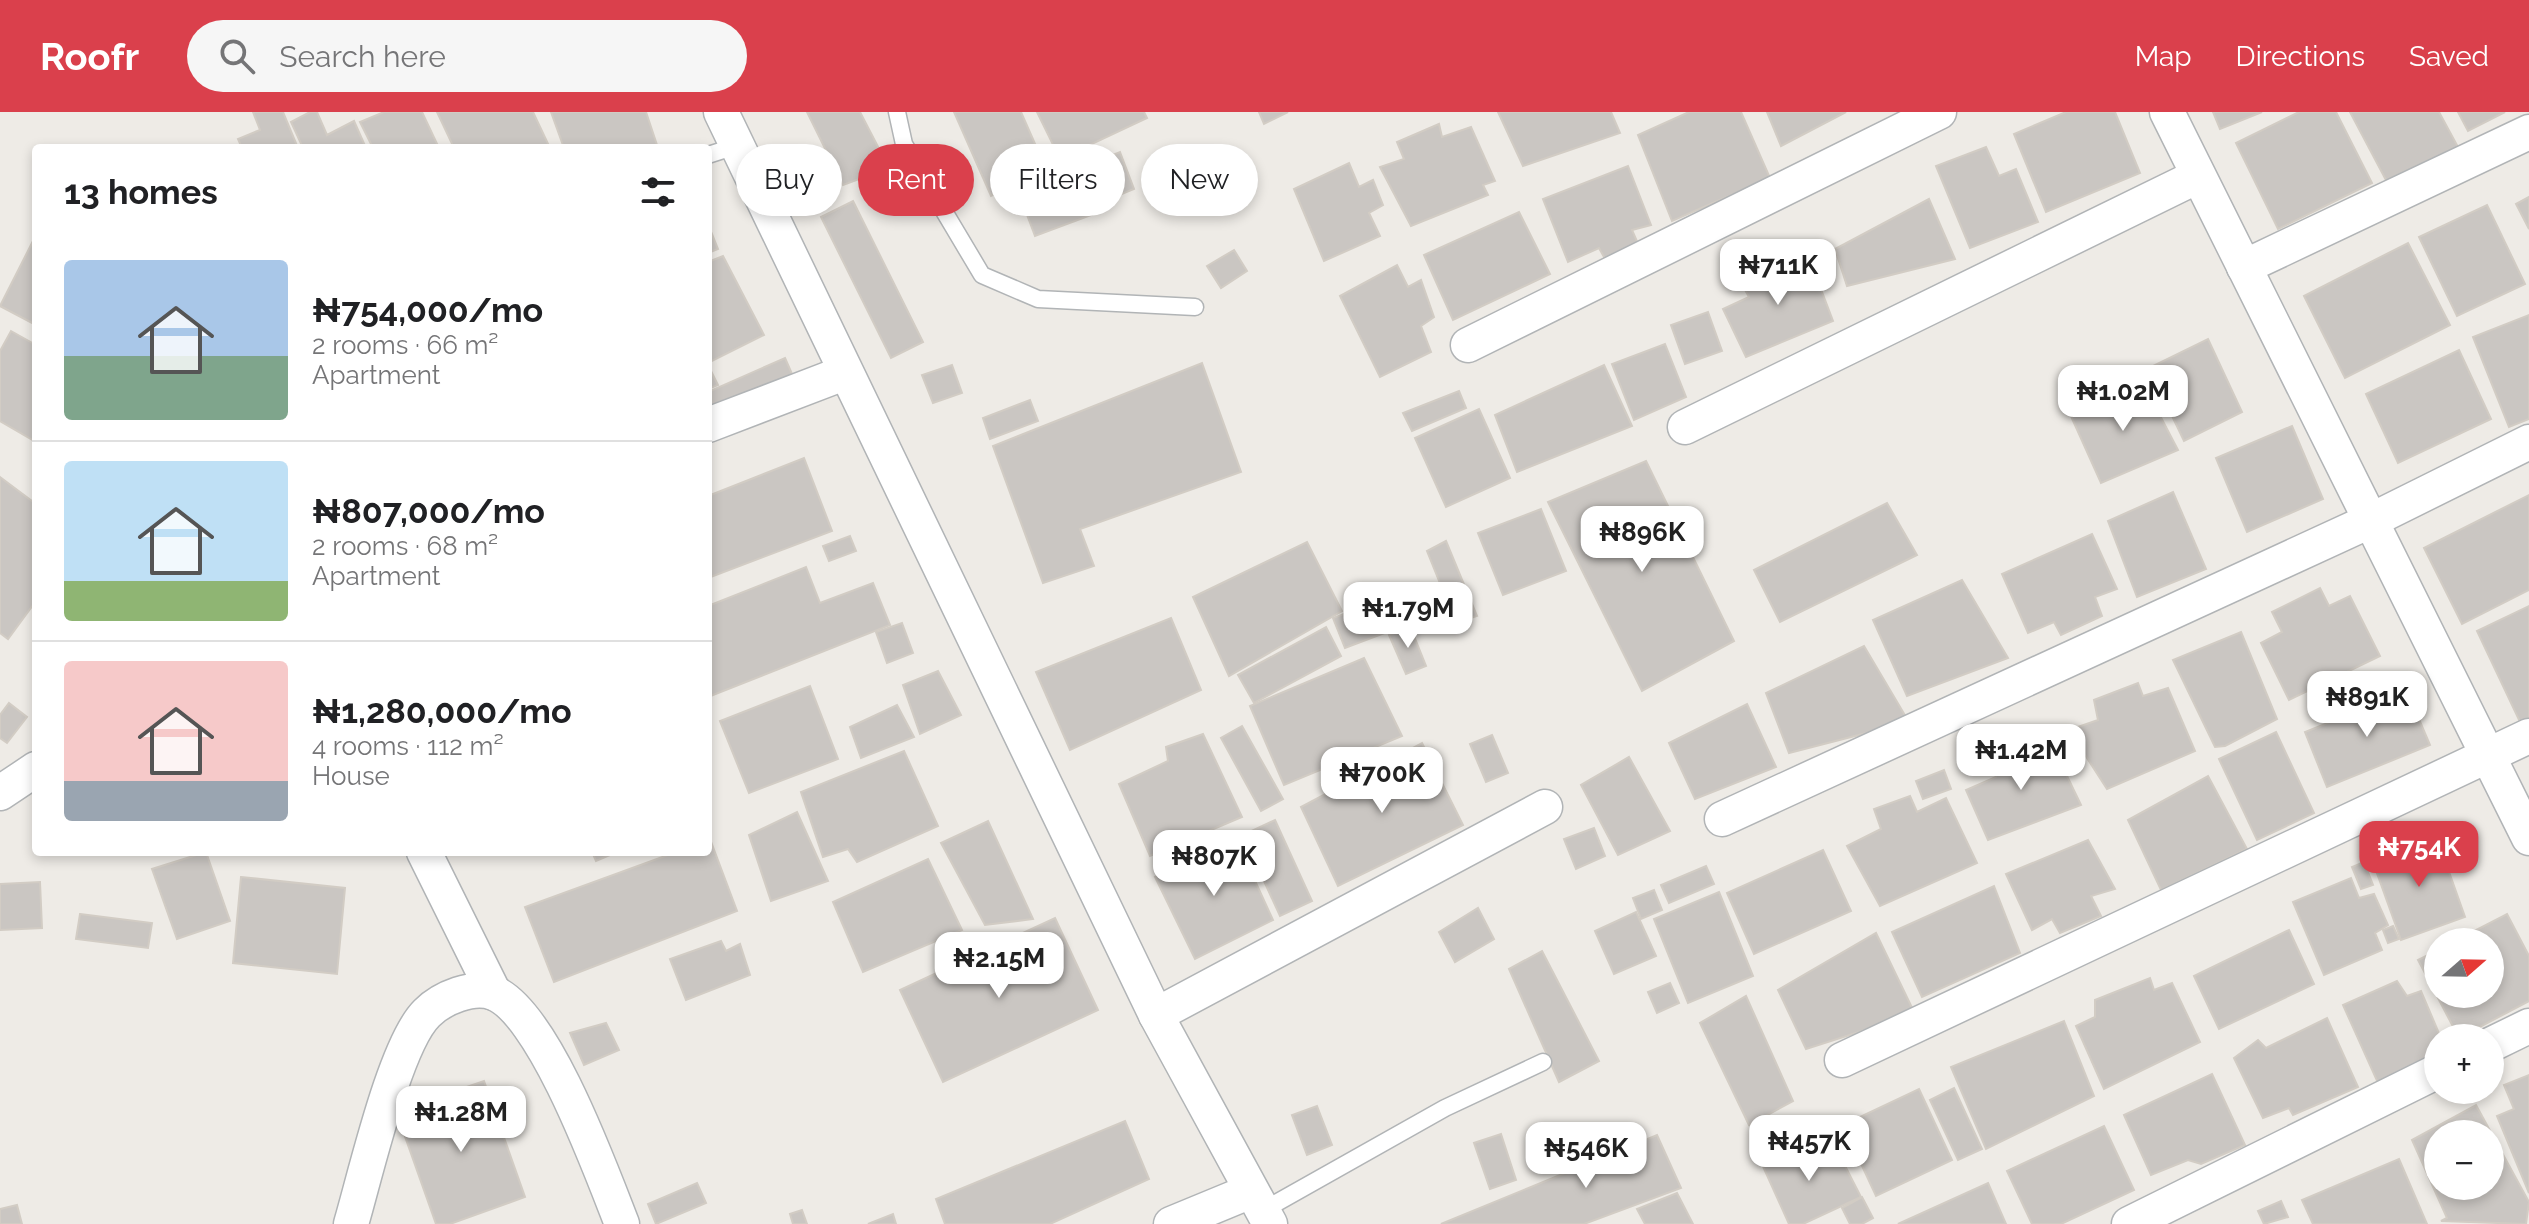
<!DOCTYPE html>
<meta charset="utf-8">
<style>
body{margin:0;font-family:Raleway,sans-serif;background:#f6f6f6;color:#202124;height:100vh;display:flex;flex-direction:column;font-size:30px;white-space:nowrap}
*{box-sizing:border-box;margin:0}
p{font-size:26px;color:#757577}
.icon{flex:none;width:44px;height:44px;fill:none;stroke:currentColor;stroke-width:2;stroke-linecap:round;stroke-linejoin:round}
.map{position:relative;flex:1;overflow:hidden}
.drawer{position:absolute;left:32px;top:32px;width:680px;height:712px;display:flex;flex-direction:column;background:#fff;border-radius:8px;box-shadow:0 4px 12px #0003}
.drawer>*{flex:none}
.top-card{position:absolute;left:736px;top:32px;width:760px;height:72px;display:flex;gap:16px}
.needle{width:52px;rotate:70deg}
.fabs{position:absolute;left:2424px;top:816px;display:grid;gap:16px}
.fabs a{display:grid;place-items:center;width:80px;height:80px;border-radius:50%;background:#fff;box-shadow:0 4px 12px #0003;font-size:40px}
.price{position:absolute;translate:-50% -68px;padding:0 18px;border-radius:16px;background:#fff;color:#222;font-size:26px;line-height:52px;filter:drop-shadow(0 2px 4px #0008)}
.price::after{content:'';position:absolute;left:50%;top:48px;width:24px;height:18px;margin-left:-12px;background:inherit;clip-path:polygon(0 0,100% 0,50% 100%)}
.price.on{background:#da404c;color:#fff}
ul{padding:0;list-style:none}
li{display:flex;align-items:center;gap:24px;height:200px;padding:0 32px}
li+li{border-top:2px solid #e0e0e0}
li span{display:grid;place-items:center;flex:none;width:224px;height:160px;border-radius:8px;color:#555}
li>.icon{margin-inline-start:auto}
span .icon{width:96px;height:96px;fill:#fffc;stroke-width:1}
li b{font-size:34px}
h2{display:flex;justify-content:space-between;align-items:center;height:96px;padding:0 32px;font-size:34px}
.pill{padding:0 28px;border-radius:36px;background:#fff;box-shadow:0 4px 12px #0003;font-size:28px;line-height:72px}
.pill.on{background:#da404c;color:#fff}
header{display:flex;align-items:center;gap:48px;box-sizing:border-box;height:112px;padding:0 40px;background:#da404c;color:#fff}
header strong{font-size:38px}
nav{display:flex;gap:44px;margin-inline-start:auto;font-size:28px}
.search{width:560px;height:72px;background:#f6f6f6;display:flex;align-items:center;gap:20px;box-sizing:border-box;padding:0 28px;border-radius:44px;color:#757577;font-size:30px}
.map>svg:first-child{display:block}
</style>
<header>
<strong>Roofr</strong>
<div class="search"><svg class="icon" aria-label="search" viewBox="0 0 24 24"><circle cx="10" cy="10" r="6"/><path d="M15 15l6 6"/></svg>Search here</div>
<nav><a>Map</a><a>Directions</a><a>Saved</a></nav>
</header>
<div class="map">
<svg width="2529" height="1112" viewBox="0 0 2529 1112">
<rect width="100%" height="100%" fill="#eeebe6"/>
<!-- building -->
<g fill="#cac6c2" stroke="#d2ccc4" stroke-width="2" fill-rule="evenodd">
<polygon points="253,0 283,0 298,36 242,36 238,27 260,18"/>
<polygon points="310,0 317,0 327,23 354,9 366,36 303,36 291,10"/>
<polygon points="384,0 422,0 439,36 373,36 360,10"/>
<polygon points="437,0 533,0 550,36 454,36"/>
<polygon points="551,0 646,0 658,36 564,36"/>
<polygon points="807,0 860,0 889,56 843,73"/>
<polygon points="954,0 1021,0 1047,59 991,84"/>
<polygon points="1037,0 1144,0 1147,6 1060,47"/>
<polygon points="1259,0 1288,0 1264,12"/>
<polygon points="1498,0 1611,0 1620,21 1523,54"/>
<polygon points="1689,0 1741,0 1770,66 1672,109 1638,23"/>
<polygon points="1767,0 1846,0 1781,34"/>
<polygon points="2066,0 2115,0 2140,61 2046,100 2014,22"/>
<polygon points="2213,0 2262,0 2220,17"/>
<polygon points="2299,0 2336,0 2372,71 2278,117 2236,31"/>
<polygon points="2350,0 2439,0 2458,35 2388,72"/>
<polygon points="2458,0 2505,0 2468,19"/>
<polygon points="1439,12 1442,25 1471,15 1495,69 1483,73 1488,83 1411,114 1380,55 1404,47 1397,30"/>
<polygon points="1986,35 1999,64 2016,57 2038,110 1970,136 1936,54"/>
<polygon points="1120,40 1134,77 1100,91 1085,54"/>
<polygon points="1349,51 1359,75 1373,68 1383,93 1369,101 1380,124 1324,149 1294,77"/>
<polygon points="1628,54 1651,113 1632,118 1642,141 1609,154 1599,136 1568,150 1543,87"/>
<polygon points="1079,62 1094,102 1035,124 1020,84"/>
<polygon points="2529,85 2529,117 2516,92"/>
<polygon points="1929,87 1955,147 1847,174 1835,137"/>
<polygon points="853,89 923,230 891,246 821,105"/>
<polygon points="2487,93 2525,172 2457,204 2419,125"/>
<polygon points="1519,100 1550,162 1453,208 1424,143"/>
<polygon points="708,112 718,137 708,141"/>
<polygon points="36,123 36,213 0,194"/>
<polygon points="2408,131 2450,213 2345,266 2304,184"/>
<polygon points="1234,138 1247,159 1221,176 1207,154"/>
<polygon points="723,144 764,223 708,251 708,150"/>
<polygon points="1788,146 1791,155 1811,151 1833,209 1746,245 1723,197 1749,185 1739,167"/>
<polygon points="1397,153 1408,175 1421,168 1434,205 1421,214 1431,240 1380,265 1340,184"/>
<polygon points="1708,200 1722,239 1685,252 1671,213"/>
<polygon points="2529,203 2529,307 2509,315 2473,225"/>
<polygon points="11,219 36,233 36,330 0,309 0,239"/>
<polygon points="2208,227 2242,300 2184,329 2149,256"/>
<polygon points="1665,232 1686,285 1634,308 1612,252"/>
<polygon points="2459,238 2491,307 2398,351 2366,282"/>
<polygon points="785,246 796,271 715,307 708,280"/>
<polygon points="1202,251 1241,360 1080,417 1094,454 1043,471 993,334"/>
<polygon points="952,253 962,281 933,291 922,263"/>
<polygon points="1604,253 1632,314 1517,360 1495,303"/>
<polygon points="710,257 718,273 708,277 708,258"/>
<polygon points="2144,273 2178,338 2101,371 2070,302"/>
<polygon points="1459,279 1466,296 1412,319 1403,301"/>
<polygon points="1030,288 1038,309 990,327 983,306"/>
<polygon points="1479,297 1510,366 1446,395 1415,326"/>
<polygon points="2292,314 2323,387 2247,420 2216,346"/>
<polygon points="804,346 832,419 708,466 708,384"/>
<polygon points="1646,349 1734,529 1642,579 1548,390"/>
<polygon points="0,365 36,392 36,489 8,527 0,521"/>
<polygon points="2173,380 2206,457 2137,485 2108,409"/>
<polygon points="2529,383 2529,478 2462,512 2424,436"/>
<polygon points="1887,391 1917,443 1780,510 1754,458"/>
<polygon points="1541,397 1566,459 1503,483 1478,421"/>
<polygon points="2092,422 2117,477 2095,485 2102,504 2061,523 2054,510 2028,521 2002,462"/>
<polygon points="850,424 856,439 829,449 823,434"/>
<polygon points="1446,429 1477,504 1456,511 1427,439"/>
<polygon points="1307,430 1342,499 1229,564 1193,485"/>
<polygon points="806,455 820,491 873,471 890,513 708,585 708,494"/>
<polygon points="1962,468 2008,546 1907,584 1873,508"/>
<polygon points="2320,476 2329,494 2350,484 2380,544 2289,588 2261,531 2282,520 2272,500"/>
<polygon points="1395,483 1406,513 1345,536 1333,506"/>
<polygon points="2529,494 2529,606 2520,610 2477,519"/>
<polygon points="1171,506 1201,578 1070,638 1036,560"/>
<polygon points="902,511 913,541 887,551 876,520"/>
<polygon points="1410,514 1426,554 1406,562 1389,523"/>
<polygon points="1326,515 1341,544 1254,591 1238,563"/>
<polygon points="2241,520 2277,607 2225,634 2215,635 2173,548"/>
<polygon points="1864,534 1909,610 1789,641 1766,581"/>
<polygon points="1364,546 1402,624 1284,673 1250,594"/>
<polygon points="938,559 961,603 920,622 903,573"/>
<polygon points="2138,571 2143,584 2168,576 2195,639 2107,677 2069,618 2098,608 2094,588"/>
<polygon points="810,574 838,647 749,681 720,609"/>
<polygon points="2407,579 2430,633 2327,675 2305,620"/>
<polygon points="9,591 27,605 7,631 0,626 0,603"/>
<polygon points="1747,592 1776,655 1695,687 1669,631"/>
<polygon points="897,593 914,625 861,646 850,615"/>
<polygon points="1242,614 1283,687 1261,699 1221,626"/>
<polygon points="2276,620 2314,701 2257,728 2219,647"/>
<polygon points="1203,622 1242,705 1150,744 1119,672 1168,649 1166,635"/>
<polygon points="1492,623 1508,661 1486,670 1470,632"/>
<polygon points="2019,630 2027,650 2056,641 2081,693 1988,728 1966,678 1996,665 1990,641"/>
<polygon points="1422,631 1463,713 1338,774 1301,695"/>
<polygon points="904,639 938,714 857,750 848,737 823,745 801,680"/>
<polygon points="1629,645 1670,719 1618,743 1581,673"/>
<polygon points="1944,658 1951,677 1923,687 1916,669"/>
<polygon points="2208,664 2247,737 2161,778 2128,708"/>
<polygon points="1910,684 1917,700 1946,686 1977,751 1880,794 1847,734 1881,717 1874,697"/>
<polygon points="797,700 828,769 771,789 749,723"/>
<polygon points="1275,708 1312,789 1280,804 1243,723"/>
<polygon points="988,709 1033,807 985,813 941,731"/>
<polygon points="1594,716 1605,744 1576,757 1564,727"/>
<polygon points="1235,725 1273,808 1195,847 1155,765"/>
<polygon points="2437,726 2465,805 2401,828 2373,750"/>
<polygon points="710,727 737,799 554,870 525,795 676,740 708,740"/>
<polygon points="2088,728 2115,777 2091,784 2101,804 2060,821 2052,807 2032,818 2006,762"/>
<polygon points="1823,738 1851,799 1754,842 1727,781"/>
<polygon points="206,740 230,809 177,827 152,757"/>
<polygon points="592,740 617,740 596,749"/>
<polygon points="928,747 962,818 863,860 833,790"/>
<polygon points="2364,750 2373,773 2361,777 2352,755"/>
<polygon points="1706,754 1714,772 1669,791 1661,773"/>
<polygon points="241,765 345,776 337,862 233,851"/>
<polygon points="2351,766 2359,786 2374,782 2388,813 2375,821 2382,838 2324,863 2293,790"/>
<polygon points="40,770 42,816 0,818 0,772"/>
<polygon points="1994,774 2020,841 1922,885 1892,820"/>
<polygon points="1654,778 1662,798 1641,807 1633,786"/>
<polygon points="1719,780 1753,864 1688,891 1654,807"/>
<polygon points="1478,796 1494,827 1455,850 1439,820"/>
<polygon points="1636,800 1656,844 1614,862 1595,819"/>
<polygon points="80,802 152,811 148,836 76,827"/>
<polygon points="2507,802 2529,844 2529,889 2459,926 2418,848 2438,838 2438,882 2490,882 2490,830 2453,830"/>
<polygon points="1055,806 1098,898 943,970 900,878"/>
<polygon points="2393,814 2399,827 2388,831 2383,818"/>
<polygon points="2289,818 2314,872 2219,917 2194,864"/>
<polygon points="1876,821 1915,902 1806,937 1778,878"/>
<polygon points="721,829 726,839 740,832 750,863 686,888 670,847"/>
<polygon points="1542,839 1599,949 1559,970 1509,857"/>
<polygon points="2150,866 2154,878 2172,871 2200,930 2104,977 2076,914 2095,905 2095,888"/>
<polygon points="2397,869 2407,884 2421,879 2441,926 2438,941 2378,971 2343,893"/>
<polygon points="1670,871 1679,891 1657,901 1648,880"/>
<polygon points="1746,884 1793,989 1749,1013 1700,911"/>
<polygon points="2327,906 2358,975 2293,1003 2289,996 2263,1006 2234,946 2258,928 2266,936"/>
<polygon points="2064,909 2094,984 1986,1037 1951,955"/>
<polygon points="606,911 619,938 584,953 570,921"/>
<polygon points="2212,962 2245,1033 2201,1052 2188,1048 2151,1063 2124,1003"/>
<polygon points="2529,963 2529,1081 2497,1004 2514,997 2504,973"/>
<polygon points="484,969 525,1085 450,1112 436,1112 396,999"/>
<polygon points="1954,976 1982,1037 1958,1048 1930,988"/>
<polygon points="1919,977 1952,1048 1876,1084 1843,1013"/>
<path d="M2476 993 2529 1090 2526 1112 2441 1109 2447 1106 2412 1028ZM2438 1022H2490V1074H2438Z"/>
<polygon points="1317,994 1332,1033 1307,1043 1292,1003"/>
<polygon points="1125,1009 1149,1067 1050,1112 945,1112 936,1087"/>
<polygon points="2104,1014 2134,1078 2061,1112 2032,1112 2007,1059"/>
<polygon points="1830,1018 1839,1041 1827,1046 1818,1024"/>
<polygon points="1501,1022 1516,1068 1490,1077 1474,1031"/>
<polygon points="1657,1023 1681,1076 1584,1112 1441,1112"/>
<polygon points="1816,1027 1827,1048 1840,1044 1861,1085 1803,1112 1789,1112 1761,1050"/>
<polygon points="2399,1047 2427,1112 2313,1112 2302,1088"/>
<polygon points="697,1071 706,1091 656,1112 648,1092"/>
<polygon points="1988,1071 2006,1112 1898,1112"/>
<polygon points="1677,1081 1693,1112 1645,1112 1637,1097"/>
<polygon points="1862,1085 1873,1106 1862,1112 1850,1112 1842,1096"/>
<polygon points="2281,1089 2288,1105 2264,1112 2258,1099"/>
<polygon points="17,1093 22,1112 0,1112 0,1097"/>
<polygon points="802,1098 807,1112 793,1112 790,1102"/>
<polygon points="893,1102 896,1112 868,1112"/>
</g>
<g fill="none" stroke-linecap="round" stroke-linejoin="round">
<!-- service casing -->
<g stroke="#b1b4b6" stroke-width="19">
<g id="service">
<polyline points="897,0 904,32 982,163 1038,187 1195,195"/>
<polyline points="708,43 736,34"/>
<polyline points="1262,1099 1445,996 1543,950"/>
</g>
</g>
<!-- minor casing -->
<g stroke="#b1b4b6" stroke-width="37">
<g id="minor">
<polyline points="721,0 1156,903 1270,1112"/>
<polyline points="2167,0 2529,726"/>
<polyline points="2244,155 2529,20"/>
<polyline points="1468,233 1939,0"/>
<polyline points="708,313 844,261"/>
<polyline points="1685,315 2198,64"/>
<polyline points="0,681 36,657"/>
<polyline points="1722,707 2372,408 2529,330"/>
<polyline points="424,740 494,881"/>
<polyline points="1156,903 1545,695"/>
<polyline points="2490,933 2529,914"/>
<polyline points="1842,948 2529,624"/>
<path d="M351 1112C365 1065 395 932 427 901 442 886 473 873 494 881 544 901 602 1061 622 1112"/>
<polyline points="1171,1112 1251,1079"/>
<polyline points="2129,1112 2438,959"/>
</g>
</g>
<!-- service -->
<use href="#service" stroke="#fff" stroke-width="16"/>
<!-- minor -->
<use href="#minor" stroke="#fff" stroke-width="34"/>
</g>
</svg>
<div class="fabs">
<a><svg class="needle" viewBox="-14 -14 28 28"><path d="M0-13l5 13h-10z" fill="#e53935"/><path d="M0 13l5-13h-10z" fill="#757577"/></svg></a>
<a>+</a>
<a>−</a>
</div>
<b class="price" style="left:1778px;top:195px">₦711K</b>
<b class="price" style="left:2123px;top:321px">₦1.02M</b>
<b class="price" style="left:1642px;top:462px">₦896K</b>
<b class="price" style="left:1408px;top:538px">₦1.79M</b>
<b class="price" style="left:2367px;top:627px">₦891K</b>
<b class="price" style="left:2021px;top:680px">₦1.42M</b>
<b class="price" style="left:1382px;top:703px">₦700K</b>
<b class="price on" style="left:2419px;top:777px">₦754K</b>
<b class="price" style="left:1214px;top:786px">₦807K</b>
<b class="price" style="left:999px;top:888px">₦2.15M</b>
<b class="price" style="left:461px;top:1042px">₦1.28M</b>
<b class="price" style="left:1809px;top:1071px">₦457K</b>
<b class="price" style="left:1586px;top:1078px">₦546K</b>
<div class="top-card">
<a class="pill">Buy</a>
<a class="pill on">Rent</a>
<a class="pill">Filters</a>
<a class="pill">New</a>
</div>
<section class="drawer">
<h2>13 homes<svg class="icon" aria-label="filters" viewBox="0 0 24 24"><path d="M4 7h16M4 17h16"/><circle cx="9" cy="7" r="2"/><circle cx="15" cy="17" r="2"/></svg></h2>
<ul>
<li><span style="background:linear-gradient(#a9c7e8 60%,#7fa58c 0)"><svg class="icon" aria-label="home" viewBox="0 0 24 24"><path d="M3 11l9-7 9 7M6 9v11h12V9"/></svg></span><div><b>₦754,000/mo</b><p>2 rooms · 66 m²</p><p>Apartment</p></div></li>
<li><span style="background:linear-gradient(#bfe0f5 75%,#8fb573 0)"><svg class="icon" aria-label="home" viewBox="0 0 24 24"><path d="M3 11l9-7 9 7M6 9v11h12V9"/></svg></span><div><b>₦807,000/mo</b><p>2 rooms · 68 m²</p><p>Apartment</p></div></li>
<li><span style="background:linear-gradient(#f6c9c9 75%,#9aa5b1 0)"><svg class="icon" aria-label="home" viewBox="0 0 24 24"><path d="M3 11l9-7 9 7M6 9v11h12V9"/></svg></span><div><b>₦1,280,000/mo</b><p>4 rooms · 112 m²</p><p>House</p></div></li>
</ul>
</section>
</div>
